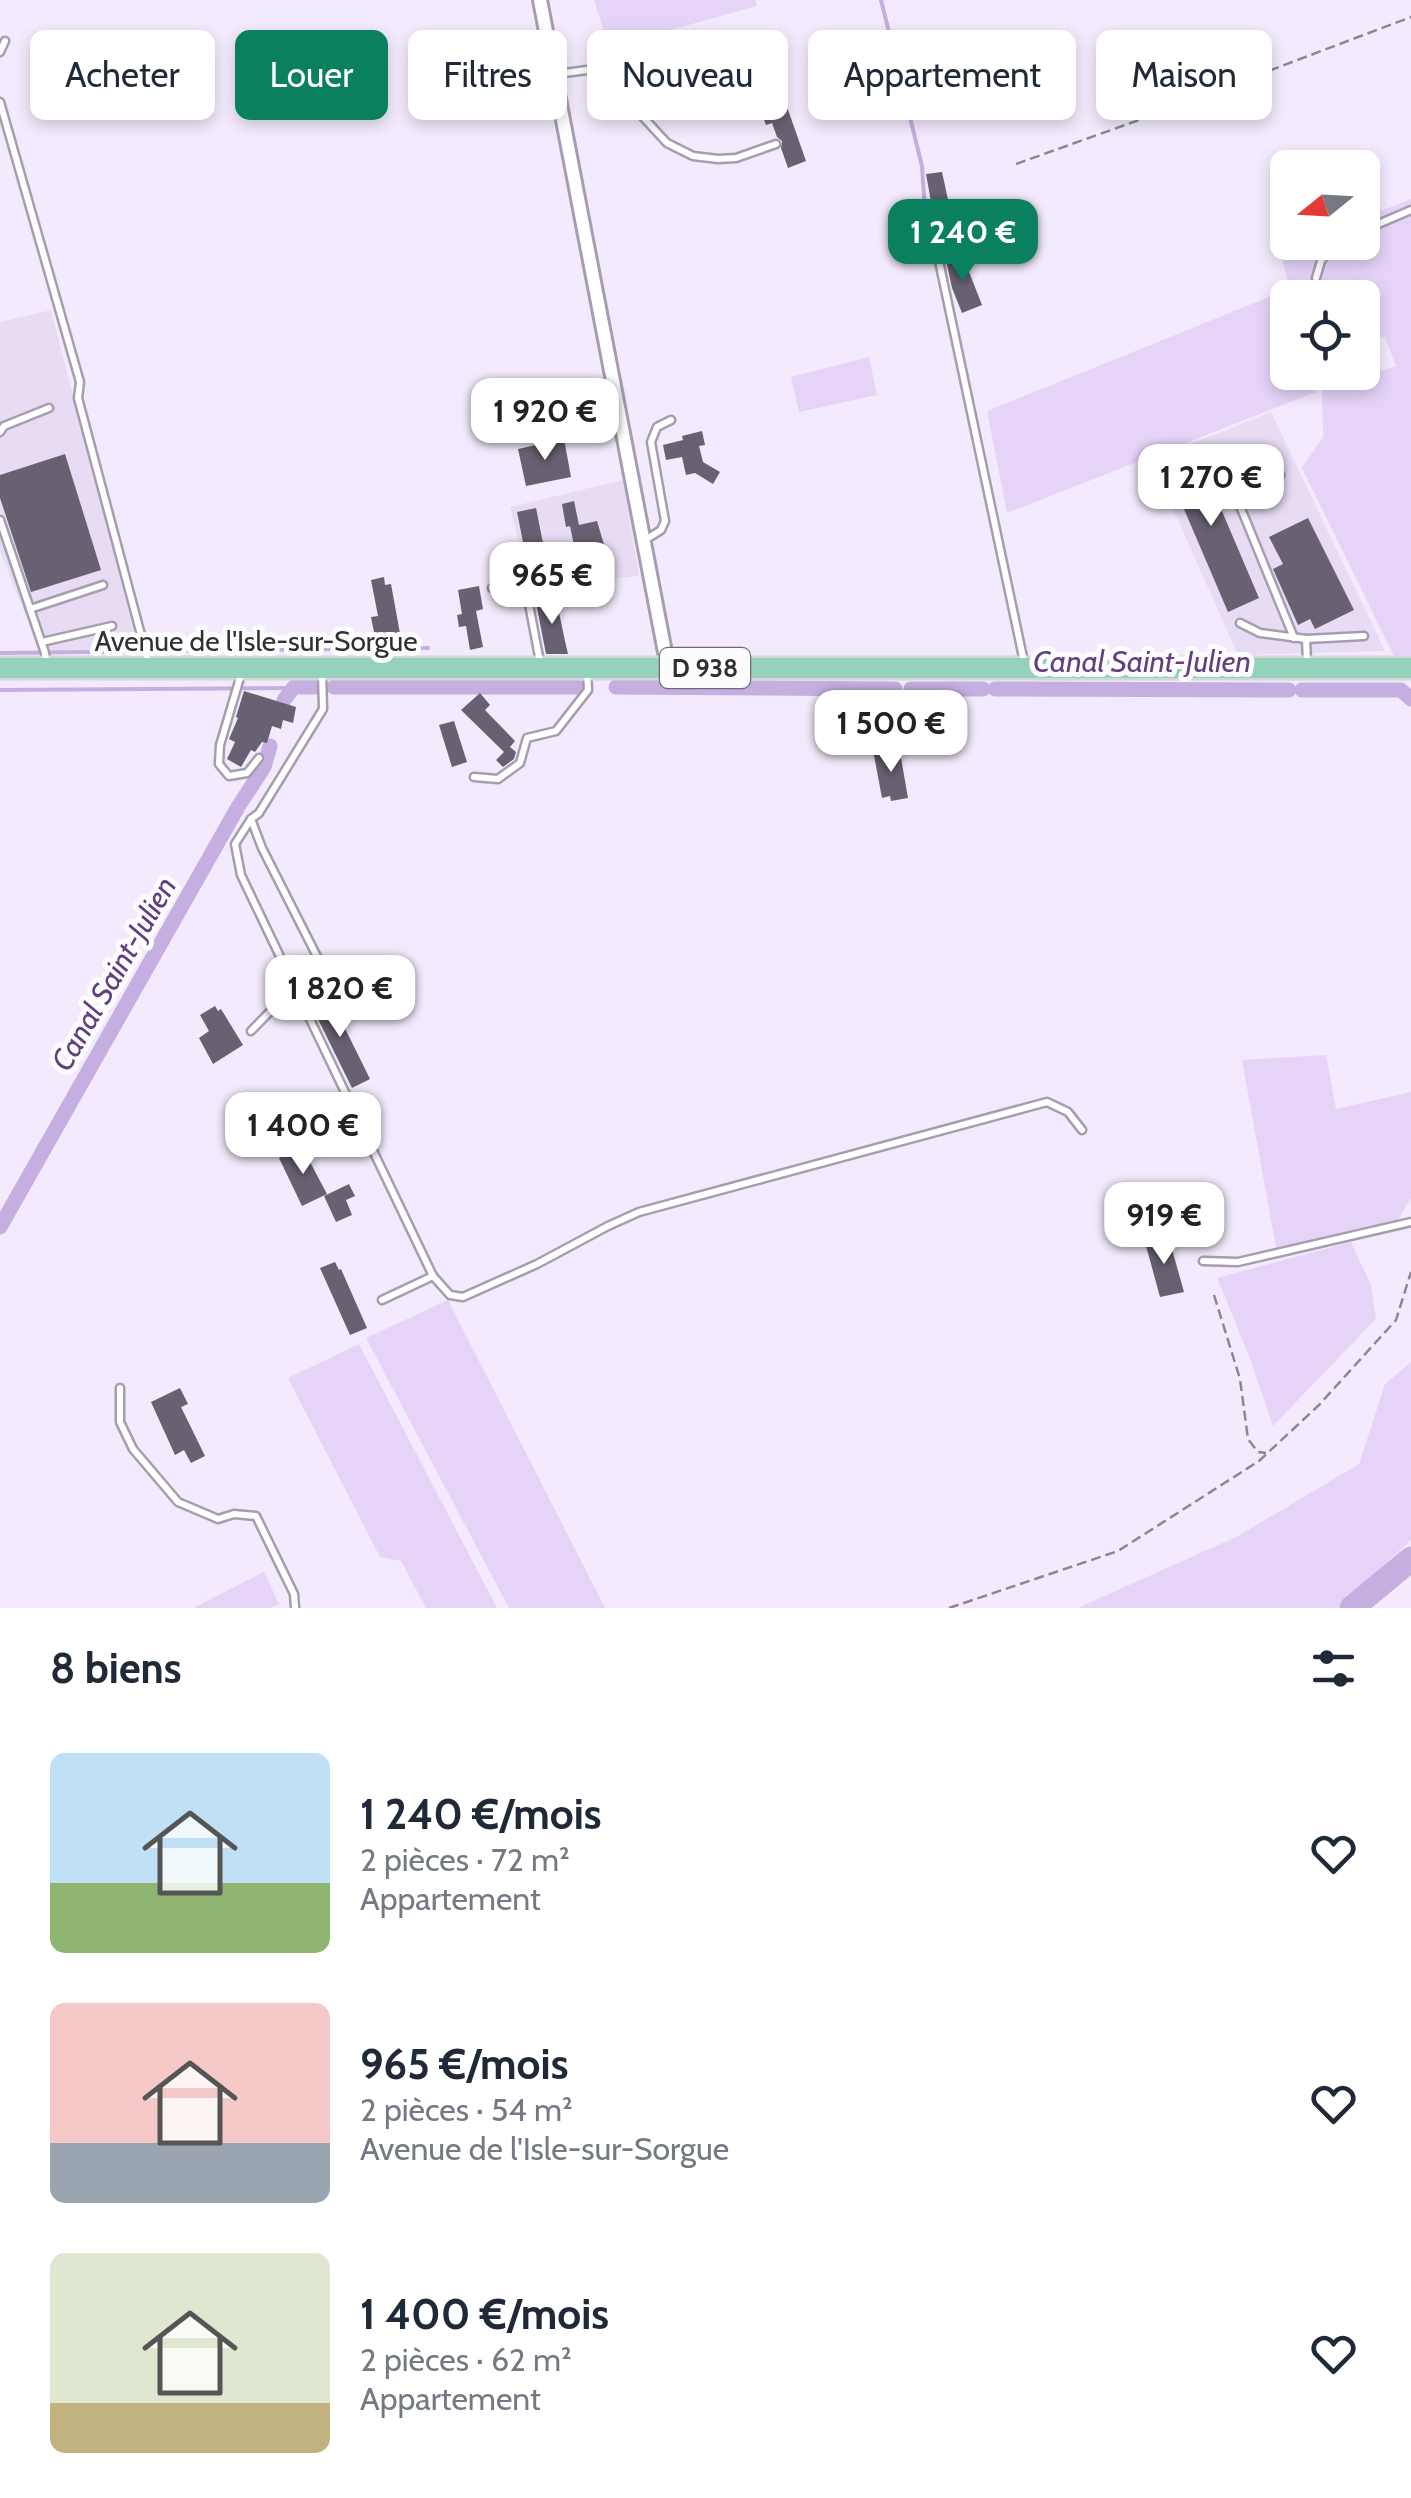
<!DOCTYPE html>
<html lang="fr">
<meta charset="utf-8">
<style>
body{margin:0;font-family:Cabin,sans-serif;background:#f6f6f7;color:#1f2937;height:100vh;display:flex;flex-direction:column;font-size:38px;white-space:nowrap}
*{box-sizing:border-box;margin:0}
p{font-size:32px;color:#747a83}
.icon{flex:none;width:55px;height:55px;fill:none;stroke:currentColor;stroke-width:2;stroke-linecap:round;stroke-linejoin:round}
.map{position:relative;height:1608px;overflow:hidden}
.panel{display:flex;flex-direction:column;background:#fff;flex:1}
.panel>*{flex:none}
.hud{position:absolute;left:30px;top:30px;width:1352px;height:90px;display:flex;gap:20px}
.needle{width:65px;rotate:252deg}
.buttons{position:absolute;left:1270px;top:150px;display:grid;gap:20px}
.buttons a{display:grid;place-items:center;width:110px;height:110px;border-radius:15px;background:#fff;box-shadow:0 5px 15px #0003;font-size:50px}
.price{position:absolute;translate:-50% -85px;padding:0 22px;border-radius:20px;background:#fff;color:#222;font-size:32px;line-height:65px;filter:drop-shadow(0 2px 5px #0008)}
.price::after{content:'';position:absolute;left:50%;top:60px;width:30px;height:22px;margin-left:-15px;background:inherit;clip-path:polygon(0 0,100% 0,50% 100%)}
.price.selected{background:#0b805e;color:#fff}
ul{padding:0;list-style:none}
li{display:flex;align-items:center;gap:30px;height:250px;padding:0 50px}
li span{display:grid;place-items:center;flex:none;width:280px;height:200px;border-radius:15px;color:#555}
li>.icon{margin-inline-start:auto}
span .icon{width:120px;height:120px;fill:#fffc;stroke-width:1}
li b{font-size:42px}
h2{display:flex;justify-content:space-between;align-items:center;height:120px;padding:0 50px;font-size:42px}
.pill{padding:0 35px;border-radius:15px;background:#fff;box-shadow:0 5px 15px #0003;font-size:35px;line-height:90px}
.pill.selected{background:#0b805e;color:#fff}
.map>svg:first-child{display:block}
</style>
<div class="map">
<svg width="1411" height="1608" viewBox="0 0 1411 1608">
<rect width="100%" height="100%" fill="#f3ebfd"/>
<!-- built -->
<g fill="#e8dcf5">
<polygon points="51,310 140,655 40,652 0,551 0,322"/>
<polygon points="1271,412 1385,651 1238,655 1151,460"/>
<polygon points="623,480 639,576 529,588 510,507"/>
</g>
<!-- green -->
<g fill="#e5d4f8">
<polygon points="594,0 755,0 757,6 609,47"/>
<polygon points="1411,199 1411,657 1394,656 1302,468 1323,437 1322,390 1396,366 1385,337 1363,335 1362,298 1292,297 1280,250 1299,243 1362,242 1363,218"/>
<polygon points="1284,291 1288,300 1288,372 1310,373 1316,392 1007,513 987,411"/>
<polygon points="869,357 877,395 799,412 791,377"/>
<polygon points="1326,1055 1336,1109 1411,1092 1411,1198 1397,1221 1276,1248 1242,1060"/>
<polygon points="1351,1242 1371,1285 1376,1319 1273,1426 1249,1356 1217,1278"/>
<polygon points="448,1300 605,1608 509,1608 366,1338"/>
<polygon points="359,1344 497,1608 426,1608 401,1561 380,1557 288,1378"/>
<polygon points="1411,1362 1411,1540 1338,1608 1078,1608 1238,1536 1359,1464 1385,1384"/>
<polygon points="264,1572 279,1604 271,1608 193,1608"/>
</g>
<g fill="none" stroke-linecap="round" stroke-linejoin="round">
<!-- stream -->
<g stroke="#c5aee0" stroke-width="4">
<polyline points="881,0 922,166 926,226"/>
<polyline points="0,653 428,648"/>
<polyline points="0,690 291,688"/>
</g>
<!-- canal -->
<g stroke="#c5aee0" stroke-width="15">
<polyline points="334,687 577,687"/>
<polyline points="616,687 895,689"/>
<polyline points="911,689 983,689"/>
<polyline points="995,689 1289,690"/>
<polyline points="1302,690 1401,690 1411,699"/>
<polyline points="284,700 294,687 317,687"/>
<polyline points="0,1227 238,807 264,767 270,746"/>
</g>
<!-- river -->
<polyline stroke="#c5aee0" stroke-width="25" points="1352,1608 1411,1559"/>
</g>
<!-- building -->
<g fill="#686171">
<polygon points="786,104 806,161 788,168 781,148 782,141 777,137 772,123 766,125 760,109 771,110"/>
<polygon points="942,172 955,232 937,235 926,174"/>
<polygon points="962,254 982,305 962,313 952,288 946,260"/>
<polygon points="702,431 705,445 699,446 703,462 720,472 713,484 695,473 686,475 682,457 666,460 663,445 683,440 682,436"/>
<polygon points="564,439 571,477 526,486 518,449"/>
<polygon points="1195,448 1259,598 1228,612 1163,460"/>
<polygon points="65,454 101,570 31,592 0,498 0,475"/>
<polygon points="574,501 579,525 597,521 605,548 576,555 570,526 566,527 562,504"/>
<polygon points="536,508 547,563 528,567 517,512"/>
<polygon points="1308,518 1354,610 1315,629 1310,619 1298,625 1273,569 1283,564 1269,537"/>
<polygon points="384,577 385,585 391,584 401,639 375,637 371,617 378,616 371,580"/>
<polygon points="479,586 483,609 476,611 483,647 470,650 466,626 459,627 457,615 462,614 458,590"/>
<polygon points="556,598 565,641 568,654 546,654 536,603"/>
<polygon points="244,691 296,707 293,723 283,720 281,729 272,726 267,743 262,742 255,752 251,750 241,767 227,759 235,742 229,739 238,718 236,717"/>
<polygon points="480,693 490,705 485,710 515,741 510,747 516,752 514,759 503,767 496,760 504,752 461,710"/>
<polygon points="454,721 467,762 452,767 439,725"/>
<polygon points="884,748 885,754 900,752 908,798 891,801 890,796 882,798 873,750"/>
<polygon points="327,992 370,1079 352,1088 309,1001"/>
<polygon points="215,1006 218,1011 221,1009 243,1045 213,1064 199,1038 209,1031 200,1015"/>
<polygon points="302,1147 327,1194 302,1206 279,1158"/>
<polygon points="349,1184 355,1196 346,1200 352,1215 336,1222 324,1196"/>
<polygon points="1168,1235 1184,1292 1160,1297 1145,1242"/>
<polygon points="335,1262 339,1270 341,1269 367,1328 350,1335 320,1268"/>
<polygon points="180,1388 188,1404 181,1407 205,1456 191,1463 184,1450 175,1455 151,1402"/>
</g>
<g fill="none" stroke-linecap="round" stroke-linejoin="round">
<!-- lane casing -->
<g stroke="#a69eaf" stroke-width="11">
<g id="lane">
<polyline points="0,52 5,41"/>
<polyline points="557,74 587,70 607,78 667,143 693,156 718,159 736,158 776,144"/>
<polyline points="0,102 80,382 78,398 149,665"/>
<polyline points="1362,231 1411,210"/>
<polyline points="939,261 1024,662"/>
<polyline points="1316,278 1321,261 1336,242"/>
<polyline points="0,432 4,426 49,408"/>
<polyline points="1280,475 1240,506 1294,638"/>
<polyline points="0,520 45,653 47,666"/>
<polyline points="645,540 661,530 665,521 651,442 657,427 671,420"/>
<polyline points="492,588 518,581 528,599 540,662"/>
<polyline points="30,609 103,585"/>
<polyline points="1240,623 1260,633 1306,639 1307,662"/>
<polyline points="1306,639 1364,636"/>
<polyline points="42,642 112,626"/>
<polyline points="242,671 220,745 219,764 229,776 247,773 259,758"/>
<polyline points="322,671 323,709 259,813 251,819 262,848 333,988"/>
<polyline points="474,777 498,779 520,763 527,738 556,731 588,690 587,670"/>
<polyline points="251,819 235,844 241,875 433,1276"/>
<polyline points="251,1031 295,986"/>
<polyline points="1203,1261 1238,1262 1411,1222"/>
<polyline points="382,1300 433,1276 450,1295 463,1297 537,1264 608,1226 639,1212 1047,1102 1068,1112 1082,1130"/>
<polyline points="120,1388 120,1422 133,1449 178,1502 218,1519 234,1514 256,1516 294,1594 295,1608"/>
</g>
</g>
<!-- street casing -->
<g stroke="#a69eaf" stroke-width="18">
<polyline id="street" points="540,0 668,668"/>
</g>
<!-- primary casing -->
<g stroke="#d6d5d7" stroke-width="25">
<polyline id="primary" points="0,668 1411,668"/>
</g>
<!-- path -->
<g stroke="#8c8793" stroke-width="2.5" stroke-dasharray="10 5" stroke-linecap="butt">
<polyline points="1016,164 1139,120 1411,17"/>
<polyline points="1214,1295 1240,1379 1248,1439 1258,1452 1266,1453"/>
<polyline points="949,1608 1118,1551 1259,1461 1319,1405 1396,1320 1411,1272"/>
</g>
<!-- lane -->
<use href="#lane" stroke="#fff" stroke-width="6"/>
<!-- street -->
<use href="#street" stroke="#fff" stroke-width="12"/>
<!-- primary -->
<use href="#primary" stroke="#94d2bb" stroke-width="20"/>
</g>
<g text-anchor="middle" stroke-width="10" stroke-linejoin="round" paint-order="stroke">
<!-- shield labels -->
<rect fill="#fcfcfc" stroke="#6e6c71" stroke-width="2.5" x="660" y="648" width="90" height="40" rx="8"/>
<g font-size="25" font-weight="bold" fill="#312e35">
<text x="705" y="677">D 938</text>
</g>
<!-- street labels -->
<g font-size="28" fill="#312e35" stroke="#fcfcfc">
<text x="256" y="651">Avenue de l'Isle-sur-Sorgue</text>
</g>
<!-- water labels -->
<g font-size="30" font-style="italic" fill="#60407e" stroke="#fcfcfc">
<text x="1142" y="672">Canal Saint-Julien</text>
<text transform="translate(114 974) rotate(-60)" y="10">Canal Saint-Julien</text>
</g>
</g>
</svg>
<div class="buttons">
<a><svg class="needle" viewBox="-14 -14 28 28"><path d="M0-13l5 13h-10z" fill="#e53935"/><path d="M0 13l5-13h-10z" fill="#747a83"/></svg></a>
<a><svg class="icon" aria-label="locate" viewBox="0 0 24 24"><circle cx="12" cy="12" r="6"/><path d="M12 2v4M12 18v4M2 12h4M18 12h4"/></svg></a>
</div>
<b class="price selected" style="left:963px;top:284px">1 240 €</b>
<b class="price" style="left:545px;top:463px">1 920 €</b>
<b class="price" style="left:1211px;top:529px">1 270 €</b>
<b class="price" style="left:552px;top:627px">965 €</b>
<b class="price" style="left:891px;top:775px">1 500 €</b>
<b class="price" style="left:340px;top:1040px">1 820 €</b>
<b class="price" style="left:303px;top:1177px">1 400 €</b>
<b class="price" style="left:1164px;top:1267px">919 €</b>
<div class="hud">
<a class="pill">Acheter</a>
<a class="pill selected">Louer</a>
<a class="pill">Filtres</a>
<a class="pill">Nouveau</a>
<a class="pill">Appartement</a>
<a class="pill">Maison</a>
</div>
</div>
<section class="panel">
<h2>8 biens<svg class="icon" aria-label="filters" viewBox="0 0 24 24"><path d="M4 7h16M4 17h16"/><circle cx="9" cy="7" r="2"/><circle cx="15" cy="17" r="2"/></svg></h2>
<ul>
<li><span style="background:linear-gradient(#bfe0f5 65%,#8fb573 0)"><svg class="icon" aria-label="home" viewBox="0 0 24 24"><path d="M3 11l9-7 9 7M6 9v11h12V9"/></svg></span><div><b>1 240 €/mois</b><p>2 pièces · 72 m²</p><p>Appartement</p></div><svg class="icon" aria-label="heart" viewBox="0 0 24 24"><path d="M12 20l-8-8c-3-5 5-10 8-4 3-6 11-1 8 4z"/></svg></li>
<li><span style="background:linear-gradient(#f6c9c9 70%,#9aa5b1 0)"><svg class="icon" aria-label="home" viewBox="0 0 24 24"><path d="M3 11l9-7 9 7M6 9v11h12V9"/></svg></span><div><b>965 €/mois</b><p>2 pièces · 54 m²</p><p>Avenue de l'Isle-sur-Sorgue</p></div><svg class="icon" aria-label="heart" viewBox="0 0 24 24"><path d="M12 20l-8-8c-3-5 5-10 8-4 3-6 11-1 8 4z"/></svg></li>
<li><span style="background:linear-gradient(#dfe7d0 75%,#c2b280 0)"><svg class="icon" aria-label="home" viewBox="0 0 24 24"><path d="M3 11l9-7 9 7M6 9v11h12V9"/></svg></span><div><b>1 400 €/mois</b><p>2 pièces · 62 m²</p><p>Appartement</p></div><svg class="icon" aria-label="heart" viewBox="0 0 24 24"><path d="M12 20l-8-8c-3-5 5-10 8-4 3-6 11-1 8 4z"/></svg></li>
</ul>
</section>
